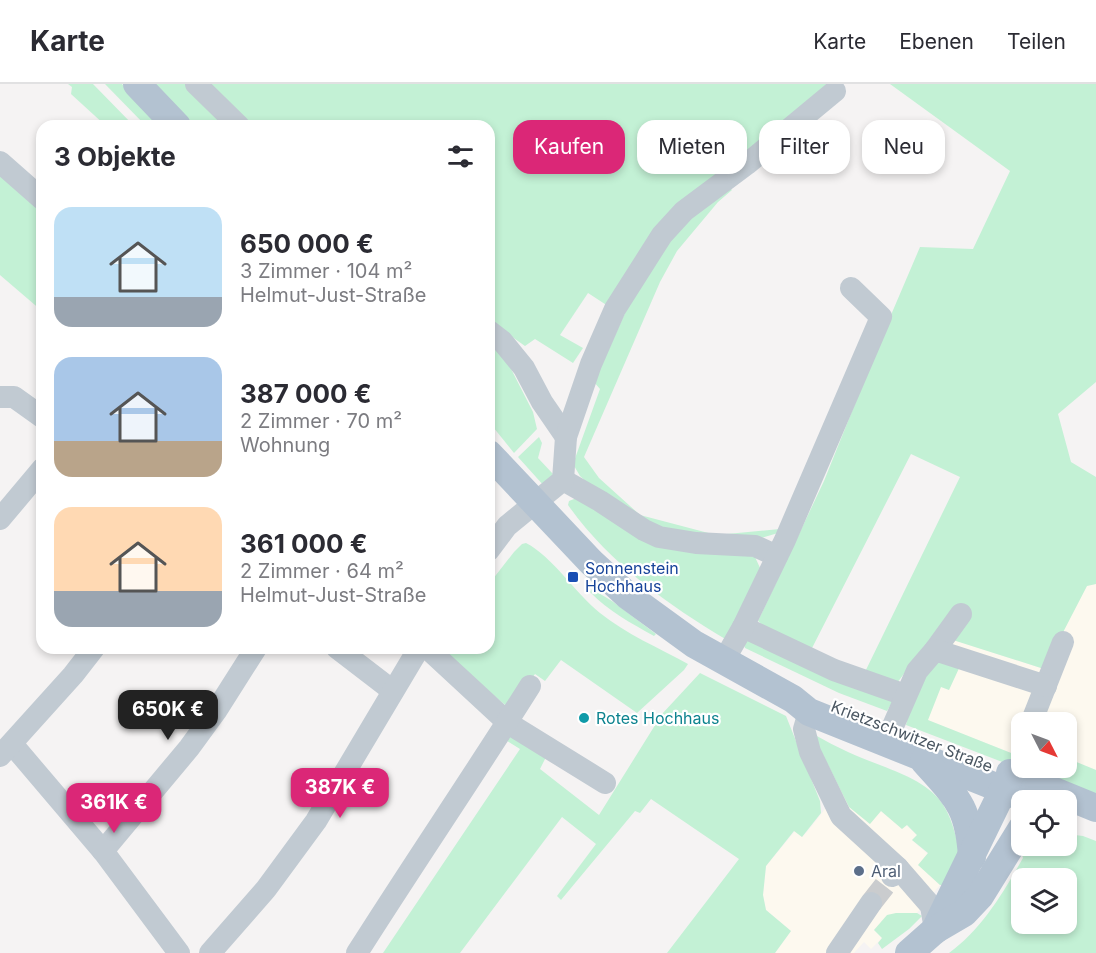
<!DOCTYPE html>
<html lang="de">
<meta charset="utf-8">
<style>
body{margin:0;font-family:Inter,sans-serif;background:#f2f2f3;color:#2b2b33;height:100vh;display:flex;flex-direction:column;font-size:22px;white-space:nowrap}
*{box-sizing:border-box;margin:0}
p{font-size:20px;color:#7c7c81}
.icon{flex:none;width:33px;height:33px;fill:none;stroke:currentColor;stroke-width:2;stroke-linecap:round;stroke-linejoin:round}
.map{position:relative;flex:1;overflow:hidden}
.drawer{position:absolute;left:36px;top:36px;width:459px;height:534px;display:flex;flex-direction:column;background:#fff;border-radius:18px;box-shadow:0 3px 9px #0003}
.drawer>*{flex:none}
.banner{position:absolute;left:513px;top:36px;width:492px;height:54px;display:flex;gap:12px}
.needle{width:39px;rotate:132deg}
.controls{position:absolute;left:1011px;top:628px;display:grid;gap:12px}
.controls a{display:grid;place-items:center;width:66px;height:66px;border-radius:12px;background:#fff;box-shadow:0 3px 9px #0003;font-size:30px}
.price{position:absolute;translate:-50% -51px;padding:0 14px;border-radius:12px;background:#db2777;color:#fff;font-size:20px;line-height:39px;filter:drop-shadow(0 2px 3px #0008)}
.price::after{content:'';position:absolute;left:50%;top:36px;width:18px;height:14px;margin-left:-9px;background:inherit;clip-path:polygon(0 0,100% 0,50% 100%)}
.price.active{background:#222;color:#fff}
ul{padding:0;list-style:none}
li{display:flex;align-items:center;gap:18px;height:150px;padding:0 18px}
li span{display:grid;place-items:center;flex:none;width:168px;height:120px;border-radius:18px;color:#555}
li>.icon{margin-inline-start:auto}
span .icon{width:72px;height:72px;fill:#fffc;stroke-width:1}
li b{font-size:26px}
h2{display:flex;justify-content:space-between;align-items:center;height:72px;padding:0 18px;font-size:26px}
.chip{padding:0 21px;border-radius:18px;background:#fff;box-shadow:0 3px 9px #0003;font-size:21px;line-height:54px}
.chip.active{background:#db2777;color:#fff}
header{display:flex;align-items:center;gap:36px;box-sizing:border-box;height:84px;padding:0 30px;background:#fff;border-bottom:2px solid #e1e1e2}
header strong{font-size:28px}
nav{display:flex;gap:33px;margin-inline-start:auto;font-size:21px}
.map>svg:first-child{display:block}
</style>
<header>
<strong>Karte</strong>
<nav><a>Karte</a><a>Ebenen</a><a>Teilen</a></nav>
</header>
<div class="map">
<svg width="1096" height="869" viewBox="0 0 1096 869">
<rect width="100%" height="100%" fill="#f5f3f3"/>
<!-- commercial -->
<g fill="#fdf9ef">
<polygon points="1096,500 1096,686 1074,677 1069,691 1050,684 1066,684 1066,639 1022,639 1021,673 927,636 941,602 949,606 951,555 1044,585 1087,501"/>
<polygon points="840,706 869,740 881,727 902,744 906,741 917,751 912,756 928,770 919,781 940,801 917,829 896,829 874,846 882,854 871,865 864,858 854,869 775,869 791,847 766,826 763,811 766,782 795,747 802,753 806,749"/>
</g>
<!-- green -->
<g fill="#c3f1d5" fill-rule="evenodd">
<polygon points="68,0 93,0 134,42 106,42 71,10 72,3"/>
<polygon points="105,0 122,0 162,42 146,42"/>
<polygon points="154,0 834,0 742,78 611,224 588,209 560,251 583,264 573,279 535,255 525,262 508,250 508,279 533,328 537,345 514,369 489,338 489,42 194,42"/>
<polygon points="890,0 1096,0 1096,298 1058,330 1071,378 1096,393 1096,500 1087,502 1044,585 934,550 894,603 863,592 960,393 911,370 811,566 767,545 758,537 824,397 885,245 920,163 973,165 1010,87"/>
<polygon points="0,85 42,123 42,227 0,191"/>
<polygon points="727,101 732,106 718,118 677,167 660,198 584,373 599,394 640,431 716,451 780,445 778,449 758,455 660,449 595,406 580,392 573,380 600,305 594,298 643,189 664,153"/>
<polygon points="539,353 542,359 538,374 553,390 545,403 518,373"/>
<path d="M579 413 640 451 755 473 761 486 727 556C668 521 608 478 568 421L569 417Z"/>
<path d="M526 459C553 473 575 509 600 529 626 550 659 564 688 580L684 586 637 629 561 576 545 597 535 590 510 625 450 575 445 567 446 564H489V500L514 468 522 460Z"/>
<path d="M592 505 612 517 656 550 654 552C631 539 608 527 590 508Z"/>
<polygon points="746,552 896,612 887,627 839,609 745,564 742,556"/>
<path d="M942 576 961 580 949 606 941 603 928 636 1021 673 1022 684H1050L1069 691 1074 677 1096 686V714L906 641C912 618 919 588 942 576Z"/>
<polygon points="700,589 786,632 820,717 821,729 802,753 794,747 766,782 763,811 766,826 791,847 775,869 667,869 739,775 651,715 640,729 635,727 561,816 557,812 596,760 562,733 460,869 383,869 520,665 504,655 507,649 547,671 540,685 599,731 662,630"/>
<path d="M815 651C826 657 837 663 848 668 875 681 918 691 938 714 952 730 956 753 961 774L943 801H940L918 781 928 769 912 756 917 751 907 741 902 745 881 727 870 740 849 723 820 665Z"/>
<path d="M1067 750 1083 752 1096 757V869H949C982 845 1003 809 1023 774L1022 770 1029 762H1066ZM1022 795H1066V840H1022Z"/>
<polygon points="896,829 917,829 922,832 909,845 882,865 878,859 882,854 874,846 887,831"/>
</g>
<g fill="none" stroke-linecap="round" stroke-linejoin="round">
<!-- minor-tunnel -->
<polyline stroke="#caccce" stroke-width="22" stroke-dasharray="22 11" stroke-linecap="butt" points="871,819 892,792"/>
<!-- minor -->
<g stroke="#c1cad2" stroke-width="22">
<polyline points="196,0 239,42"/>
<polyline points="0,78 42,115"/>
<polyline points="489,247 502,257 524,284 542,318 566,353"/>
<polyline points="0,313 14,313 42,333"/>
<polyline points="563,396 600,417 644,446 659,453 696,459 755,462 777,472"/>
<polyline points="0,435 42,385"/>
<polyline points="489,466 507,442 563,396 566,353 591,280 615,225 662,151 684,127 747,80 835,7"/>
<polyline points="743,543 834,586 905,611"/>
<polyline points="337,564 393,607"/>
<polyline points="427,564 508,639 605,699"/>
<polyline points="935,566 961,530"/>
<polyline points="723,578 743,543 785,456 881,233 851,204"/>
<polyline points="809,628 804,645 810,668 841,732 898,784 892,792"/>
<polyline points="1031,639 1063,558"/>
<polyline points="893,642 917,587 935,566 1046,602"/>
<polyline points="12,660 103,767 179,869"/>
<polyline points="0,672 73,591 94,564"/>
<polyline points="103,767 189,664 216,627 256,564"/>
<polyline points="898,784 931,822 935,846"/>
<polyline points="210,869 266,805 316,737 419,564"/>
<path d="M357 869C414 779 474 691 530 602"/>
<polyline points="837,869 871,819"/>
</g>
<!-- major -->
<g stroke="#b3c2d1" stroke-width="28">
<polyline points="137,0 177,42"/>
<polyline points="489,370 591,478 628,512 694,560 793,615 809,628 1031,717"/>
<path d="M924 677C956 713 969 722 972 773"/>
<polyline points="1010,689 1096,724"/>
<polyline points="935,846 1011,690"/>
<polyline points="909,869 935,846 964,829 980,812 1022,744"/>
</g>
</g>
<!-- markers -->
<rect fill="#1a4fb4" stroke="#fff" stroke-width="2" x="567" y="487" width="12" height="12" rx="3"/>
<circle fill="#0f9aa8" stroke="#fff" stroke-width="2" cx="584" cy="634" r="6"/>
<circle fill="#5c6f8a" stroke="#fff" stroke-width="2" cx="859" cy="787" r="6"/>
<g text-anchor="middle" stroke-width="4.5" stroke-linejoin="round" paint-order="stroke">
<!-- transit labels -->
<g font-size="16" fill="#164399" stroke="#fff" text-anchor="start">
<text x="585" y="490">Sonnenstein<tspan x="585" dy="18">Hochhaus</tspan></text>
</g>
<!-- culture labels -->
<g font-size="16" fill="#0d838f" stroke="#fff" text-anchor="start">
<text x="596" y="640">Rotes Hochhaus</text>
</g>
<!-- street labels -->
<g font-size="16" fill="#4a5661" stroke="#fff">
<text transform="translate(912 652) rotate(21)" y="6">Krietzschwitzer Straße</text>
</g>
<!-- service labels -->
<g font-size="16" fill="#4e5e75" stroke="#fff" text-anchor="start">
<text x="871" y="793">Aral</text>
</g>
</g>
</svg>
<div class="controls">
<a><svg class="needle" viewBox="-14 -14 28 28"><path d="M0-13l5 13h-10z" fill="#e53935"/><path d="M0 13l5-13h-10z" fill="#7c7c81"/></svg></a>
<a><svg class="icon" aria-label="locate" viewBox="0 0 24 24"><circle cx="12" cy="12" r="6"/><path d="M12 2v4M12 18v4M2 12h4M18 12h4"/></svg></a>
<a><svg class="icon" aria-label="layers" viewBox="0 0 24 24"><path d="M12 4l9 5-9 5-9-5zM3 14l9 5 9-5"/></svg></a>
</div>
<b class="price active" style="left:168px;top:657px">650K €</b>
<b class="price" style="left:340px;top:735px">387K €</b>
<b class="price" style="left:114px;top:750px">361K €</b>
<div class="banner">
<a class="chip active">Kaufen</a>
<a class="chip">Mieten</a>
<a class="chip">Filter</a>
<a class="chip">Neu</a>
</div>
<section class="drawer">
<h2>3 Objekte<svg class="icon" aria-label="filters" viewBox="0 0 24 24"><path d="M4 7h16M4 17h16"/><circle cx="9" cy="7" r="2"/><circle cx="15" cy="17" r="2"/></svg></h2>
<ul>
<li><span style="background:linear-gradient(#bfe0f5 75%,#9aa5b1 0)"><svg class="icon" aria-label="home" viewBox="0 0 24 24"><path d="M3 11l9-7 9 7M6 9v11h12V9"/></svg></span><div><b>650 000 €</b><p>3 Zimmer · 104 m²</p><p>Helmut-Just-Straße</p></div></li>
<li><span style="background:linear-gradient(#a9c7e8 70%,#b9a48a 0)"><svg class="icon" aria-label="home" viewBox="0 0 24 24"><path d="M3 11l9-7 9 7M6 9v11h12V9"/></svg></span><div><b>387 000 €</b><p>2 Zimmer · 70 m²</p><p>Wohnung</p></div></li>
<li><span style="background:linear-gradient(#ffd9b3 70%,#9aa5b1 0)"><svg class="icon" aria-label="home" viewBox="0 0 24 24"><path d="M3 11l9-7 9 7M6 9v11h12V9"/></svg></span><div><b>361 000 €</b><p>2 Zimmer · 64 m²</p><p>Helmut-Just-Straße</p></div></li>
</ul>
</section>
</div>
